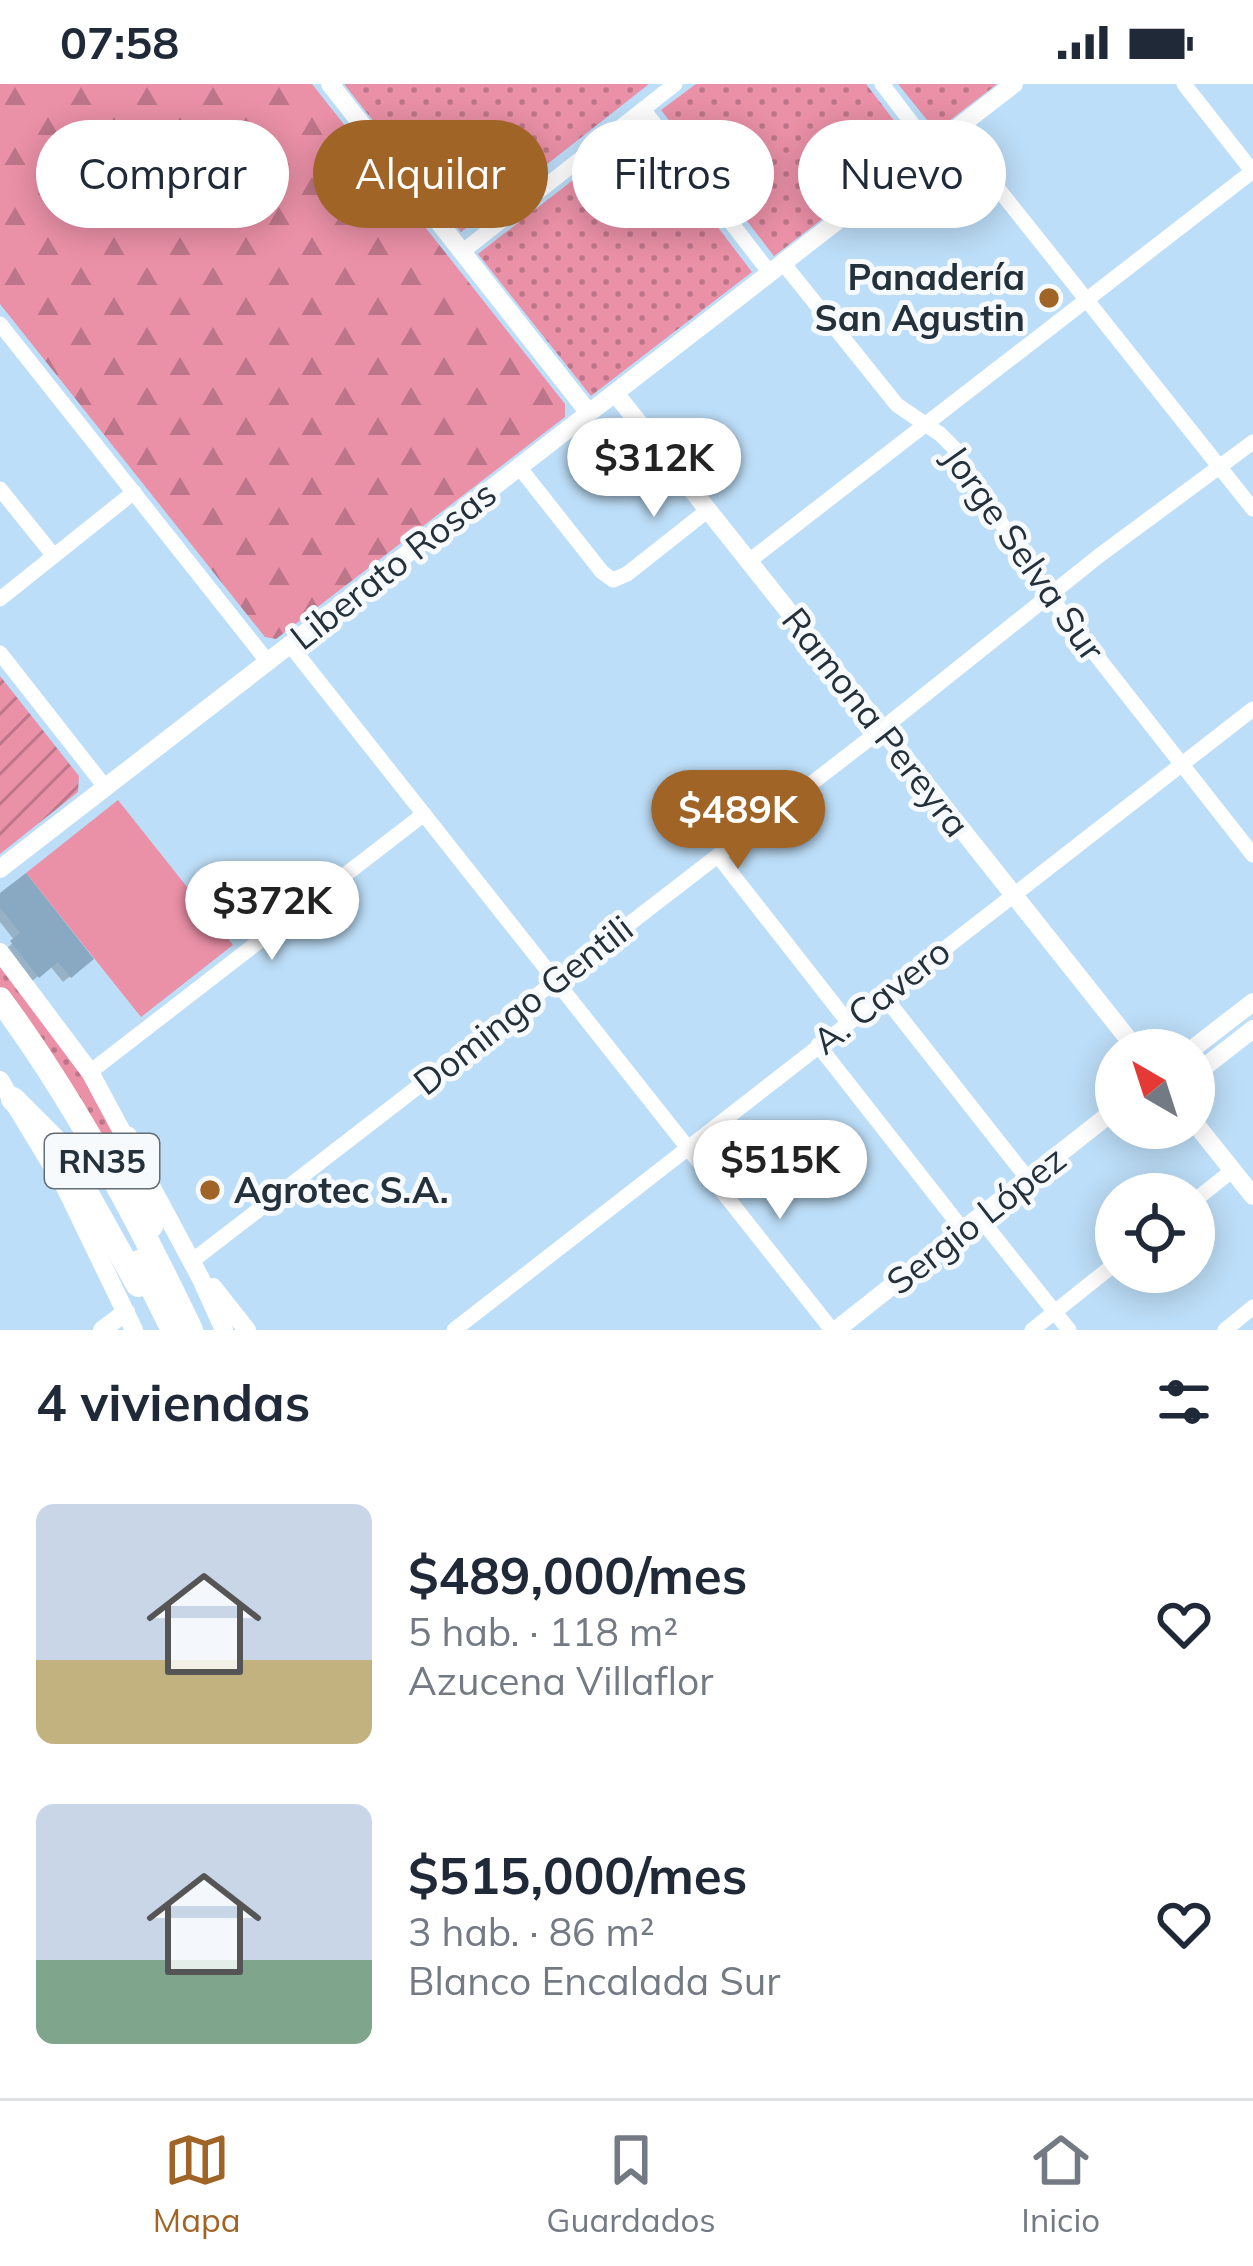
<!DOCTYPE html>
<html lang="es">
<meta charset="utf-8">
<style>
body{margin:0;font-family:Mulish,sans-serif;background:#f6f6f7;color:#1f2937;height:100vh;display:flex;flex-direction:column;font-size:45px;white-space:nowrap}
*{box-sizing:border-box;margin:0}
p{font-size:39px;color:#747a83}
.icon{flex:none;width:66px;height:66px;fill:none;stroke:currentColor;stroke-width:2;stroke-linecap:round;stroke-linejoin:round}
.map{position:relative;height:1246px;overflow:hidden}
.side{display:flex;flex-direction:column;background:#fff;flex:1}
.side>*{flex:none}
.hud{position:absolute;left:36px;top:36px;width:1182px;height:108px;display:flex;gap:24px}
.needle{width:78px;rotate:321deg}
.fabs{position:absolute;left:1095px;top:945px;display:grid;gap:24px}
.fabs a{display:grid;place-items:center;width:120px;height:120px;border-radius:50%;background:#fff;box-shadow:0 6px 30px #0003;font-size:60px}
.price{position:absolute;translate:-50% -102px;padding:0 27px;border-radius:42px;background:#fff;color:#222;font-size:39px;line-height:78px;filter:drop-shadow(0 3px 6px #0008)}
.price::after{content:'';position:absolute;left:50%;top:72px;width:36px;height:27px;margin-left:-18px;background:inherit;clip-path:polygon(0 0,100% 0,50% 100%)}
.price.current{background:#a06526;color:#fff}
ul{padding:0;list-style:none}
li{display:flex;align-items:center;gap:36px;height:300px;padding:0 36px}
li span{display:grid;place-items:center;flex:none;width:336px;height:240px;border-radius:18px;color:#555}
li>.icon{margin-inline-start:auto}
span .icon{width:144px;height:144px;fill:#fffc;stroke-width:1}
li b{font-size:51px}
h2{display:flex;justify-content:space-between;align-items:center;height:144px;padding:0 36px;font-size:51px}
.chip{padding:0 42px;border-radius:54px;background:#fff;box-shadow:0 6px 30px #0003;font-size:42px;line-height:108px}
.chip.current{background:#a06526;color:#fff}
.status{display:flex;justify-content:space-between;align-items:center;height:84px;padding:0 60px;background:#fff;direction:ltr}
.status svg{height:33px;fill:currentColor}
.tab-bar{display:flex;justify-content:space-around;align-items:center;height:168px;border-top:3px solid #e0e1e3;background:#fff;font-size:33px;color:#747a83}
.tab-bar a{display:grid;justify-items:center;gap:6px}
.tab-bar .current{color:#a06526}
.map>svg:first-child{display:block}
</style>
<div class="status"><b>07:58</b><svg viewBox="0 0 49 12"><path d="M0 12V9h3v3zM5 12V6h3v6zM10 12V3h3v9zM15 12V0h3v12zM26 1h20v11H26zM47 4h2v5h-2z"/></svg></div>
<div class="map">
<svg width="1253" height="1246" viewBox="0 0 1253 1246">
<defs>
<pattern id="grass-dots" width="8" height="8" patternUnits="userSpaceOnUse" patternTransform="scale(3)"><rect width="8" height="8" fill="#ea90a7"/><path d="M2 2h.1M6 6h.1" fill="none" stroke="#bd7689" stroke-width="1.8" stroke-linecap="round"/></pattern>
<pattern id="forest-firs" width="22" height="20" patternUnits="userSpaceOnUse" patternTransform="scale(3)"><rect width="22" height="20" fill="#ea90a7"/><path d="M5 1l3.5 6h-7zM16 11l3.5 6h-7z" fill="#bd7689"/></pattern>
<pattern id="garden-furrows" width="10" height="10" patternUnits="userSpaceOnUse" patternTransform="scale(3)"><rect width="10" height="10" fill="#ea90a7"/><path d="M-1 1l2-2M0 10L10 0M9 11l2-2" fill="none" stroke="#bd7689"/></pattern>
</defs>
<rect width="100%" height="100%" fill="#bddef8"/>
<!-- grass -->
<g fill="url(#grass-dots)">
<polygon points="344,0 649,0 461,148"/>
<polygon points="696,0 866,0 915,64 774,172 661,26"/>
<polygon points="898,0 997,0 936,47"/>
<polygon points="641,43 752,188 591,312 478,170"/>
<polygon points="0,879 66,963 115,1045 138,1119 0,904"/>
</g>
<!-- forest -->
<polygon fill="url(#forest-firs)" points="0,0 312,0 565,320 565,333 276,555 265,553 0,220"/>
<!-- garden -->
<polygon fill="url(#garden-furrows)" points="0,592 79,692 78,708 0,770"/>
<!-- pitch -->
<polygon fill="#ea90a7" points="118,716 233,861 141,933 26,789"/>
<!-- shadow -->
<polygon fill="#0003" points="0,813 84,881 63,898 50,882 31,898 5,866 15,857 0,838"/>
<!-- building -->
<polygon fill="#89a8c1" points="26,789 94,875 71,894 58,878 39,894 10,857 20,849 0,823 0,809"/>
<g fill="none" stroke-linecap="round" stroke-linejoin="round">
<!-- minor -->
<g stroke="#fff" stroke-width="15">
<polyline points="882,0 931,64"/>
<polyline points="1184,0 1253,88"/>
<polyline points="643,25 770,189"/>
<polyline points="953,48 1253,425"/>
<polyline points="462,168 675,0"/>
<polyline points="783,179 897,321 940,350 953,363 1037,496 1253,771"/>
<polyline points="0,240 268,578"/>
<polyline points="519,383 602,488 613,496 627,490 708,426"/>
<polyline points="0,405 54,472"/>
<polyline points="749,477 1253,87"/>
<polyline points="0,515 134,408"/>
<polyline points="290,561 832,1246"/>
<polyline points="0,569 106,704"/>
<polyline points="718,772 848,938"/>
<polyline points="883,911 1028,1095"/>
<polyline points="818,961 963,1146"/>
<polyline points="90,988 424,730"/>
<polyline points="1194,1117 1233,1086"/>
<polyline points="979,1133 1069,1246"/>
<polyline points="192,1177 882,645 1100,471 1253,358"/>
<polyline points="454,1246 1253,625"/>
<polyline points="1032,1246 1116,1179"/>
<polyline points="1225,1246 1253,1223"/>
</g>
<!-- tertiary -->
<g stroke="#fff" stroke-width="18">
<polyline points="330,0 589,329"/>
<polyline points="615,309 1137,966"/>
<polyline points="0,785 1014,0"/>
<polyline points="0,868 90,988 201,1195 224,1246"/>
<polyline points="1191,966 1253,918"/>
<polyline points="1194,991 1253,945"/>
<polyline points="0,996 66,1105 134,1246"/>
<polyline points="1194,1038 1253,1112"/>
<polyline points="213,1203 247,1246"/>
<polyline points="102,1246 126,1228"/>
<polyline points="836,1246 1116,1025"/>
</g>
<!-- trunk -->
<g stroke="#fff" stroke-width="24">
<path d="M0 915C75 1017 137 1132 191 1246"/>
<polyline points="13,1015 61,1063 138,1201"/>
<polyline points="126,1054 151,1142"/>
<polyline points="139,1178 173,1246"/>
</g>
</g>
<!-- markers -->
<g fill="#a06526" stroke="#f7fafd" stroke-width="4.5">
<circle cx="1049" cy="214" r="12"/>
<circle cx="210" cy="1106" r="12"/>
</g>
<g text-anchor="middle" stroke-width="10" stroke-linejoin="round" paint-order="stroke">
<!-- shield labels -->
<rect fill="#f7fafd" stroke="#636d75" stroke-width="3" x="45" y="1050" width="114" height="54" rx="9"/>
<g font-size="33" font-weight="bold" fill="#24313b">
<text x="102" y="1089">RN35</text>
</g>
<!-- poi labels -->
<g font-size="36" font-weight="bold" fill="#24313b" stroke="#f7fafd" text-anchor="end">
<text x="1025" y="206">Panadería<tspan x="1025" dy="41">San Agustin</tspan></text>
<text x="234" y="1119" text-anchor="start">Agrotec S.A.</text>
</g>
<!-- street labels -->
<g font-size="36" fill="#24313b" stroke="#f7fafd">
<text transform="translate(1024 469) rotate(55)" y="13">Jorge Selva Sur</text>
<text transform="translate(393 481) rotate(-38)" y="13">Liberato Rosas</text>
<text transform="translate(876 638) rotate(52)" y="13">Ramona Pereyra</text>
<text transform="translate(881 912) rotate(-38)" y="13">A. Cavero</text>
<text transform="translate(523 921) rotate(-38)" y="13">Domingo Gentili</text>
<text transform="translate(976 1136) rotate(-38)" y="13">Sergio López</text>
</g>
</g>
</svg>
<div class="fabs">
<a><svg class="needle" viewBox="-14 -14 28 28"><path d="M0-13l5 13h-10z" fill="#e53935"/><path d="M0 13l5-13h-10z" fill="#747a83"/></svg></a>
<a><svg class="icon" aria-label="locate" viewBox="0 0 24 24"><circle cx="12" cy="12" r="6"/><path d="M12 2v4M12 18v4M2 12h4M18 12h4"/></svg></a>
</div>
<b class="price" style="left:654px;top:436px">$312K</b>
<b class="price current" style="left:738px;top:788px">$489K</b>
<b class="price" style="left:272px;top:879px">$372K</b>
<b class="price" style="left:780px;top:1138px">$515K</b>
<div class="hud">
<a class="chip">Comprar</a>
<a class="chip current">Alquilar</a>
<a class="chip">Filtros</a>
<a class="chip">Nuevo</a>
</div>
</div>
<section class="side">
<h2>4 viviendas<svg class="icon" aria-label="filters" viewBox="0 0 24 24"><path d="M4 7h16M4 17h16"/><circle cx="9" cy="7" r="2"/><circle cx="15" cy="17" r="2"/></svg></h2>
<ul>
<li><span style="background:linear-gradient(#c9d6e8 65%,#c2b280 0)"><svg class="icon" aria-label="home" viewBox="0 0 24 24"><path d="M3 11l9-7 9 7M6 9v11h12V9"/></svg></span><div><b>$489,000/mes</b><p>5 hab. · 118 m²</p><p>Azucena Villaflor</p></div><svg class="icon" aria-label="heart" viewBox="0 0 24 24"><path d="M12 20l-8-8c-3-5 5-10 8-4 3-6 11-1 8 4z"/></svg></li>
<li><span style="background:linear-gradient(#c9d6e8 65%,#7fa58c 0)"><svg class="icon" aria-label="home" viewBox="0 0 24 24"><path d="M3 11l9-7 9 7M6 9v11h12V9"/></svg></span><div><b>$515,000/mes</b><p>3 hab. · 86 m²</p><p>Blanco Encalada Sur</p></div><svg class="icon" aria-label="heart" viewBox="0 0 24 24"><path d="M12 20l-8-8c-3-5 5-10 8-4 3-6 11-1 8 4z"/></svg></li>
</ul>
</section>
<nav class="tab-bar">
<a class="current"><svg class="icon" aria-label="map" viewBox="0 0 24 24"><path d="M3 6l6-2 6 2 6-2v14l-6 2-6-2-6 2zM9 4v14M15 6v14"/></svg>Mapa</a>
<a><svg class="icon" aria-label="saved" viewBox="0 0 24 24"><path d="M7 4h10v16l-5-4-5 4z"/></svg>Guardados</a>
<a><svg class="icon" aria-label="home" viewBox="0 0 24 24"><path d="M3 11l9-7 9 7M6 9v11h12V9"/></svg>Inicio</a>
</nav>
